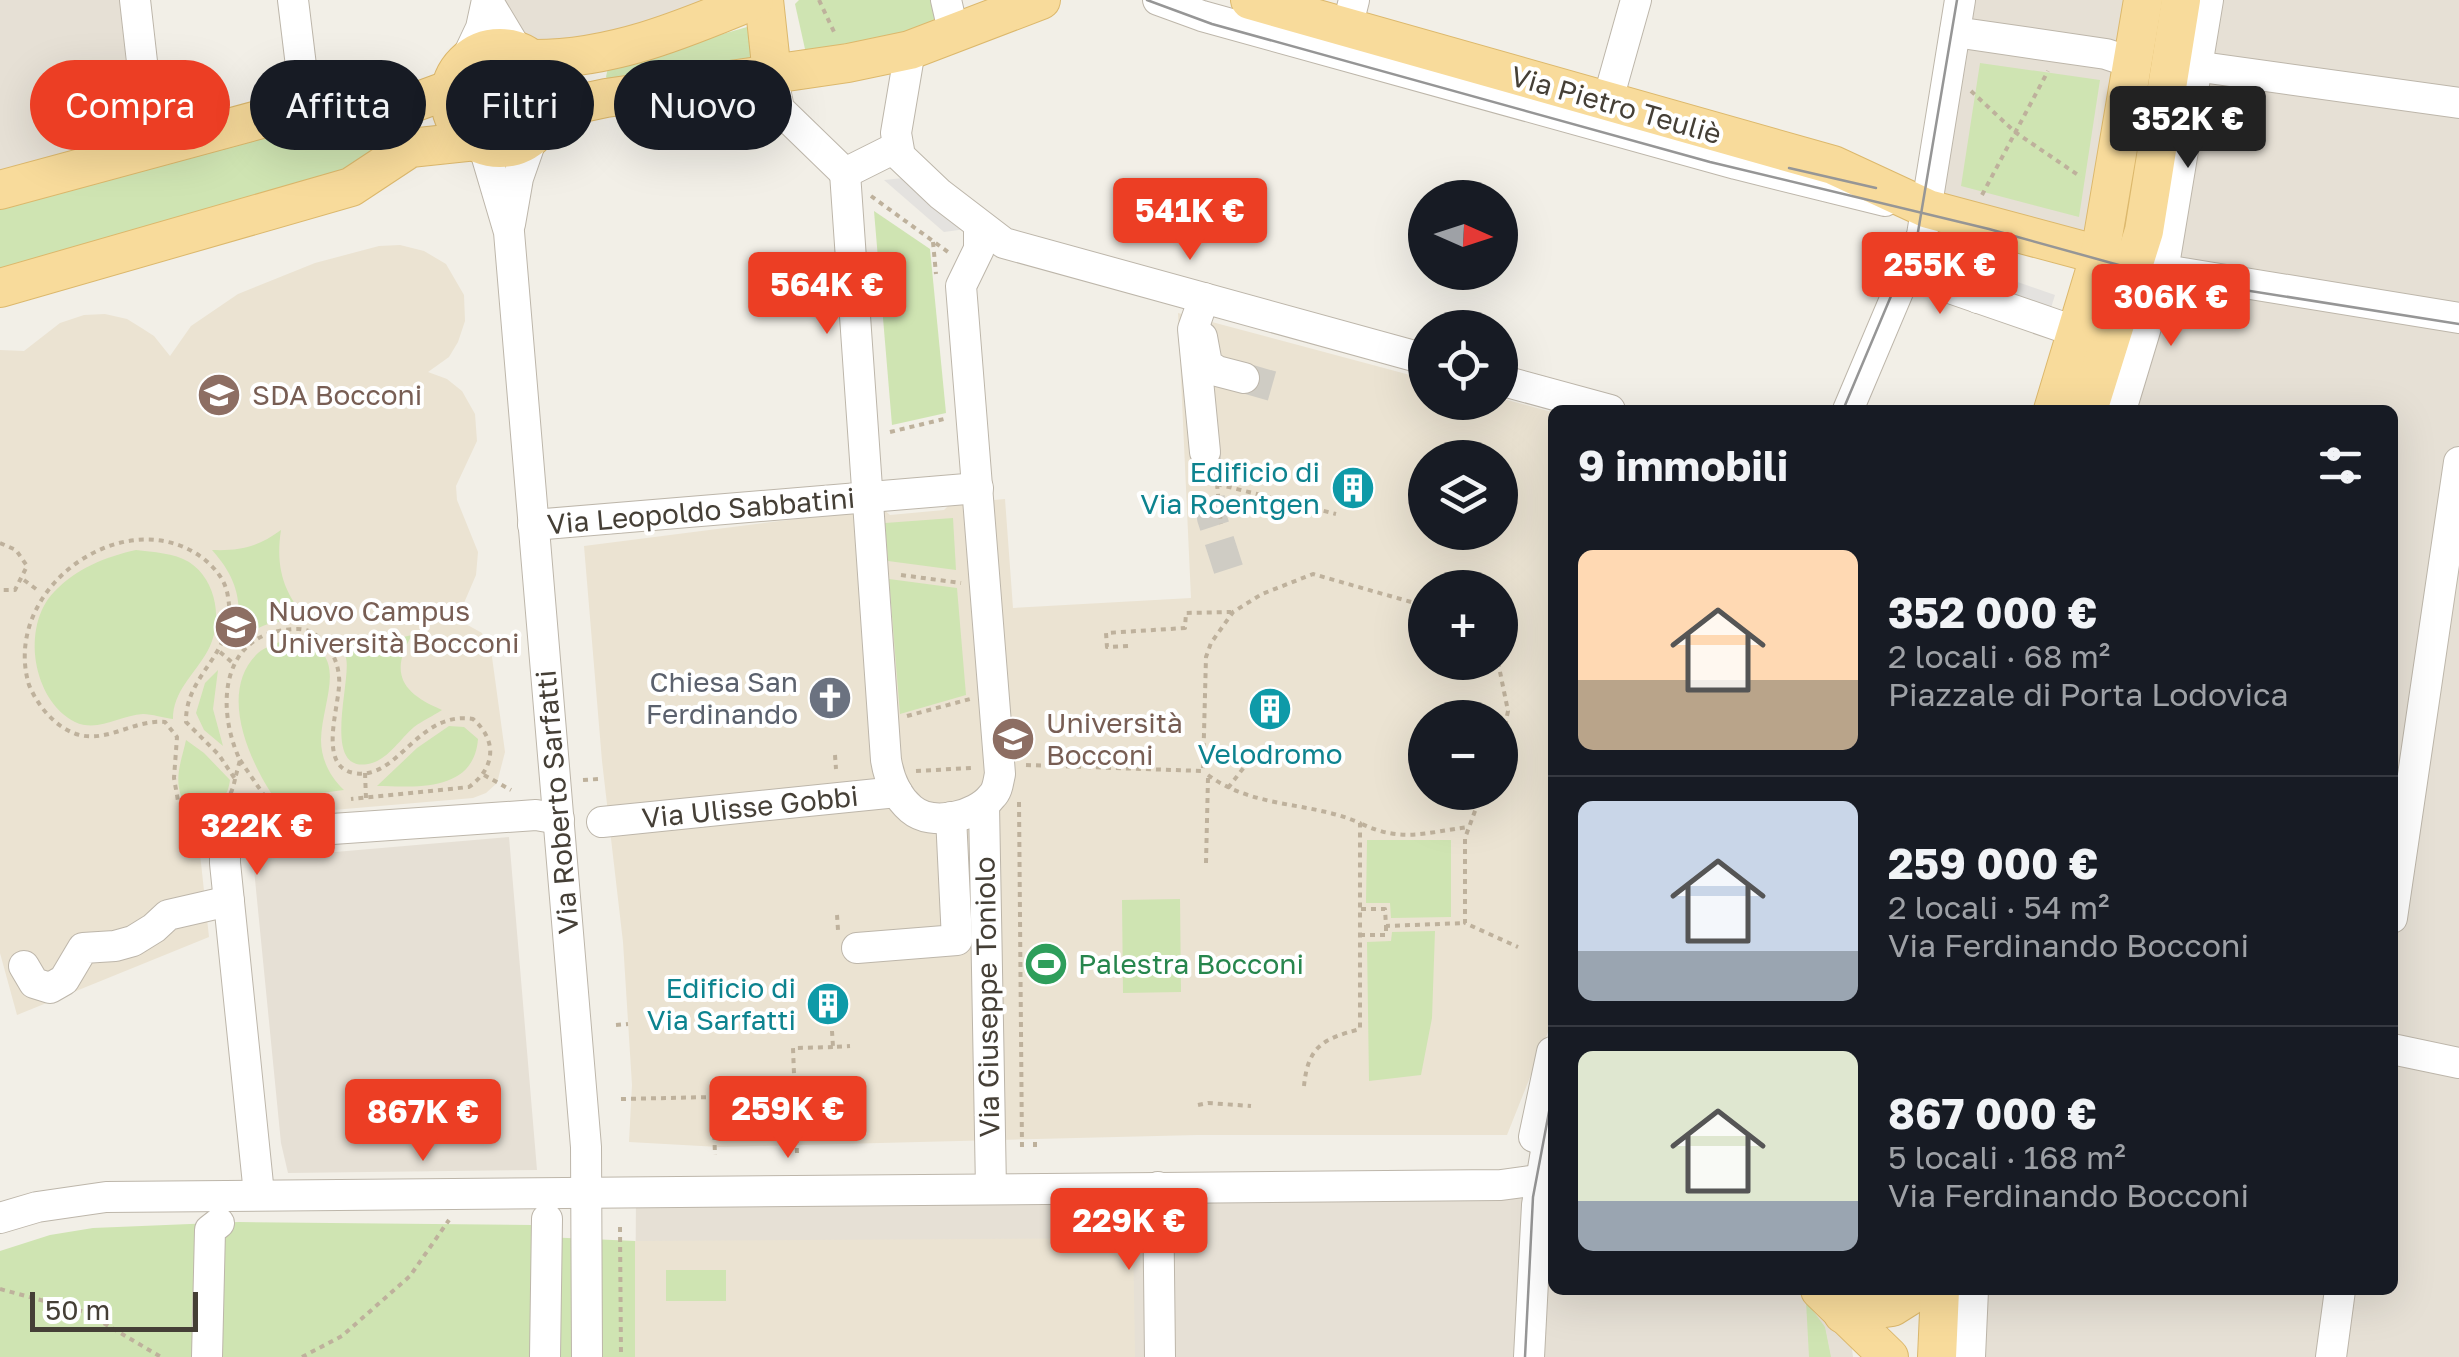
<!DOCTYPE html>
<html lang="it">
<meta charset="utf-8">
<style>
body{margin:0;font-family:"Golos Text",sans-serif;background:#242831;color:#f1f3f6;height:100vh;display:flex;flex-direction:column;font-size:38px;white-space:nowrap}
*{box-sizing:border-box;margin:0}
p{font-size:32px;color:#9ea1a6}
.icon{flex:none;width:55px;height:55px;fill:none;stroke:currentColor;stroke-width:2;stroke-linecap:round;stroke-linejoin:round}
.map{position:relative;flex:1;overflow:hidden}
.panel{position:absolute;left:1548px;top:405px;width:850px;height:890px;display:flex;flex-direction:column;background:#171b24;border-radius:15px;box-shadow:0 10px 40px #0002}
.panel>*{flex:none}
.hud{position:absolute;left:30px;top:60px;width:950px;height:90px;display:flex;gap:20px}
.needle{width:65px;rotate:93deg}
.buttons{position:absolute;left:1408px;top:180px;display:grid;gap:20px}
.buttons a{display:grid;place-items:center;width:110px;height:110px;border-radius:50%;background:#171b24;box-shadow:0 10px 40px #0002;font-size:50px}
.scale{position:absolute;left:30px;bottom:25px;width:168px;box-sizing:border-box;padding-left:10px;border:5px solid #453f36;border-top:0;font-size:28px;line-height:35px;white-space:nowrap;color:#453f36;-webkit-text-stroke:8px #fff;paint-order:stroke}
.price{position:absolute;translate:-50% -85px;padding:0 22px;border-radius:10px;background:#ec3e24;color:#fff;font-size:32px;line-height:65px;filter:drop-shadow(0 2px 5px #0008)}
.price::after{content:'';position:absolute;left:50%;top:60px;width:30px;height:22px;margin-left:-15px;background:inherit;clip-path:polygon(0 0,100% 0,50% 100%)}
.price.current{background:#222;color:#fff}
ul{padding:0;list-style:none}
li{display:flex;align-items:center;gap:30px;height:250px;padding:0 30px}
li+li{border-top:2px solid #363941}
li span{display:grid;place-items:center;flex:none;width:280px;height:200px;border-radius:15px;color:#555}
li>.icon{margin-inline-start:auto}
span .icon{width:120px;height:120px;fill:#fffc;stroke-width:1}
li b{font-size:42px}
h2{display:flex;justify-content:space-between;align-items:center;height:120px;padding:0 30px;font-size:42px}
.pill{padding:0 35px;border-radius:45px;background:#171b24;box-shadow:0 10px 40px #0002;font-size:35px;line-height:90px}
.pill.current{background:#ec3e24;color:#fff}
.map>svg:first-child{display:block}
</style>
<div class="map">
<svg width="2459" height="1357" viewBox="0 0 2459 1357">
<rect width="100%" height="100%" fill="#f2efe7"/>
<!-- residential -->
<g fill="#e6e0d5">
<polygon points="0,0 121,0 132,136 0,178"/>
<polygon points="489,0 745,0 532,56"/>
<polygon points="1968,0 2459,0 2459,315 2132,256 1936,203"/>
<polygon points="2136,258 2459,317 2459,444 2404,817 2392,815 2392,410 2089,410"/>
<polygon points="2459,477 2459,1357 2322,1357 2333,1290 2392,1290 2393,929"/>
<polygon points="509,837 537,1170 288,1173 281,1143 253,859"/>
<polygon points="1538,1179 1527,1357 635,1357 636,1192"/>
<polygon points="1552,1179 1552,1290 1820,1290 1851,1341 1853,1357 1530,1357"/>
<polygon points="1942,1290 2331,1290 2319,1357 1940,1357"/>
</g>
<!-- education -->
<g fill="#ebe3d2" fill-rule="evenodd">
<polygon points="400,245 424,251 446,264 464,295 465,321 458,342 449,357 428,372 447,379 462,391 475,414 477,441 456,486 457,500 478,552 476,575 464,603 453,617 482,633 492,657 505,752 497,783 486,793 473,798 275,815 263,814 248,797 232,820 197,826 209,937 17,1015 0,953 0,350 24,351 60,323 84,315 105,314 127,319 140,327 154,336 170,356 191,326 238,294 315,263 379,246"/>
<path d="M1178 313 1425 379V402H1500V398L1552 412V1022L1507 1135H1197L719 1147 629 1142 632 1085 623 942 602 761 584 546 859 511 883 509 890 515 944 510 950 504 1005 499 1013 608 1191 598ZM1425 458H1500V532H1425ZM1425 588H1500V662H1425ZM1425 718H1500V792H1425Z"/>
<polygon points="1133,1238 1135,1357 635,1357 635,1241"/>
</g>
<!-- green -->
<g fill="#cfe4b2">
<polygon points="799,0 933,0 940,29 843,52 805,49 795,4"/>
<polygon points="747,27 753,62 612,84 606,77 608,67"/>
<polygon points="1980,63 2100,80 2079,217 1961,186"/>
<polygon points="382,122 391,128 391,145 353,172 0,273 0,208 308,124"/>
<polygon points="874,211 930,249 946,413 892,425"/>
<polygon points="953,518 956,570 888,561 885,523"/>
<path d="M281 530C275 568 284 596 311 623 281 616 261 624 236 641 243 603 238 579 212 550 240 551 258 547 281 530Z"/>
<path d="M136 550C153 552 174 553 189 562 217 580 224 623 207 652 194 675 173 691 173 719 164 718 152 714 143 714 120 715 98 733 75 722 32 700 21 626 54 592 77 568 105 557 136 550Z"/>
<polygon points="889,579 957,588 966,695 900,714"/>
<path d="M412 635C388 675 404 694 442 710 433 716 422 721 414 727 401 738 389 758 372 763 319 778 352 681 346 658 344 651 337 644 334 638L368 645Z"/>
<path d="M287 639C355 646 322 697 321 740 321 759 330 777 344 790L275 799C250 762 217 692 258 653 265 647 278 643 287 639Z"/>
<polygon points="218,670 213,709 223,746 204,730 196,713 205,683"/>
<path d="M449 726 464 727 478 739C474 792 417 787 377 786L417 748Z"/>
<path d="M186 740 204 753 230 780C226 816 184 822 179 788 176 772 183 755 186 740Z"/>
<polygon points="1367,840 1451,840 1451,917 1391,918 1390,903 1366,903"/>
<polygon points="1180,899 1181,992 1123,993 1122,900"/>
<polygon points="1435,931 1432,1018 1421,1075 1369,1081 1367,942 1391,941 1392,932"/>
<polygon points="239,1222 532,1225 545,1237 635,1241 635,1357 0,1357 0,1251 50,1235 93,1228"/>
<rect x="666" y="1270" width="60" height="31"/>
<polygon points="1806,1301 1825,1327 1831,1357 1809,1357"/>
</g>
<!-- parking -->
<g fill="#e4e2df">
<polygon points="903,178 966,229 944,232 884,180"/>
<polygon points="1992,273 2055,295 2050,311 1986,289"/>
</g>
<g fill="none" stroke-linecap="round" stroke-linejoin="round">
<!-- minor-tunnel -->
<g stroke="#cfccc4" stroke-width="30" stroke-dasharray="30 15" stroke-linecap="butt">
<polyline points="1244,378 1272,386"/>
<polyline points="1205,452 1212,518 1232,580"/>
</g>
<!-- minor casing -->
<g stroke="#bdb6aa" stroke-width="32">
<g id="minor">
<polyline points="135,0 152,150"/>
<polyline points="293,0 306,107"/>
<polyline points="487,0 517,50"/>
<polyline points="946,0 954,35"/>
<polyline points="1158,0 1202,16 1736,164 1885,201"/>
<polyline points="1347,28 1354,0"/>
<polyline points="1955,32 2106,54 2121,59 2131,71"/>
<polyline points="910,50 896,133 900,156 940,194 1004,243 1425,359"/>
<polyline points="464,64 481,28 487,0"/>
<polyline points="2180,64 2459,103"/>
<polyline points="772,74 779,109 845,173"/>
<polyline points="1607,103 1636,0"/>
<polyline points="483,144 509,232 586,1147 587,1357"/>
<path d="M845 173 886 760C889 778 897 797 911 809 932 827 976 817 992 796 998 790 998 782 1000 774L961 286 979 249V226"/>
<polyline points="845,173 897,147"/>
<path d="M1978 221C1966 252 1953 272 1978 298"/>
<polyline points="510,224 518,178 533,135"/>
<polyline points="1916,252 1926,277 1938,284 2077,332"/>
<polyline points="2146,267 2459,318"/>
<polyline points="1204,298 1193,329 1205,452"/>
<polyline points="1202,337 1207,364 1217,371 1244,378"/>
<polyline points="1500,380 1610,410"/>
<polyline points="1848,410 1922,235 1960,0"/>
<polyline points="2121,410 2163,271 2208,0"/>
<polyline points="533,525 978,488"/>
<polyline points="984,805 991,1189"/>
<polyline points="602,822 897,792"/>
<polyline points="2392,918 2459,462"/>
<polyline points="857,948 957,940 951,817"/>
<polyline points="24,966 34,983 50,988 64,980 83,948 115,946 133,941 154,928 168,915 229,901"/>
<polyline points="2392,1049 2459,1063"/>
<polyline points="1534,1137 1552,1052"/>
<polyline points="1158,1187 1160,1357"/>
<polyline points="259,1194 225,863 225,850 230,836 536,815 559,819"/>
<polyline points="0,1218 37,1207 106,1197 1501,1185 1552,1178"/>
<polyline points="207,1357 210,1230 219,1223"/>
<polyline points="545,1357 547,1219"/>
<polyline points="1529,1357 1537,1205 1552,1115"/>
<polyline points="1970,1357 1973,1290"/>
<polyline points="2331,1357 2340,1290"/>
</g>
</g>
<!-- major casing -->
<g stroke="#dcb86c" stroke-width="40">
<g id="major">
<polyline points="764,0 772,74"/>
<polyline points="1250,0 1833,165 1928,209 2133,264"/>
<circle cx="500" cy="98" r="50"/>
<path d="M531 59C610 60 682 30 754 0"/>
<polyline points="547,116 578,104 606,98 848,63 910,50 1041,0"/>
<polyline points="0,190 306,107 367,106 394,110 451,89"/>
<polyline points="0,288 351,187 410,148 476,141"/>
<polyline points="2053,410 2100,254 2143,0"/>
<polyline points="2088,410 2144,231 2181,0"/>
<polyline points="1820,1290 1889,1357"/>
<polyline points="1843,1314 1892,1307 1919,1290"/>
<polyline points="1937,1357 1940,1290"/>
</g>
</g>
<!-- path -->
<g stroke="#beb19c" stroke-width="4" stroke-dasharray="5 5" stroke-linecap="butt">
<polyline points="819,0 835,34"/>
<polyline points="1971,91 2015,132 2081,177"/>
<polyline points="1982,195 2048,71"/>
<polyline points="871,196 948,252"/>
<polyline points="933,242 936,274"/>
<polyline points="890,432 944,419"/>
<polyline points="1216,474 1221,524"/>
<polyline points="1217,484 1336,514"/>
<polyline points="0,543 16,550 27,566 15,590 0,590"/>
<polyline points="901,575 961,583"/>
<polyline points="24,580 40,592"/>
<polyline points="1128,646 1107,647 1106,633 1185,628 1186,613 1231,612"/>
<polyline points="220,652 235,665"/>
<polyline points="1498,662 1508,711 1500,751"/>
<polyline points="907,716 970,699"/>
<polyline points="835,755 836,769"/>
<polyline points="240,760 270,804 277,806"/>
<polyline points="1026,765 1203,771 1206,657 1211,643 1233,612 1262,594 1313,574 1425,606"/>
<polyline points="916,771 971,768"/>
<polyline points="365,773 366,798"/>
<polyline points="484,775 511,790"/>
<path d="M1208 775C1254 809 1310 801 1360 823V1029C1323 1039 1308 1046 1304 1086"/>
<path d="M235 779C229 812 204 823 178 801L174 778 177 737 165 722C134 719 107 744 76 734 54 726 38 706 29 685 0 588 126 499 204 559 216 569 226 581 228 597 238 654 185 672 186 722L219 755 235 779 240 760C223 725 217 667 254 641 267 632 283 629 298 629 309 629 317 635 324 642 333 652 338 664 339 677 342 701 315 766 354 773 399 781 417 710 473 719 498 741 495 768 469 787L351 799"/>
<polyline points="583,780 599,779"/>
<polyline points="1228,788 1248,762"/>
<polyline points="1482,792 1465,838 1465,923 1518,947"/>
<polyline points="1019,802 1022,1148"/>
<path d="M1362 824C1402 843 1427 832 1469 827"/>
<polyline points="1206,863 1208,778"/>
<polyline points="1361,909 1385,909 1386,926 1465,923"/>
<polyline points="837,915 838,930"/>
<polyline points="1360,935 1386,935 1386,926"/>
<polyline points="616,1025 628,1024"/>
<polyline points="832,1031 833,1047 850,1046"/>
<polyline points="621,1099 713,1097 715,1155"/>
<polyline points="1198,1105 1208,1103 1251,1106"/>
<polyline points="1035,1147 1035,1139"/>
<polyline points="797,1153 793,1048 833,1047"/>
<polyline points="620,1227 621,1357"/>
<polyline points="0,1289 85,1312 161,1357"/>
<polyline points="302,1357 342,1336 410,1276 449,1220"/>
</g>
<!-- minor -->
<use href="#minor" stroke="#fff" stroke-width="30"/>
<!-- major -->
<use href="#major" stroke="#f8db9b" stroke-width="38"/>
<!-- tram -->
<g stroke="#969696" stroke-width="2.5">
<polyline points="1147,0 1212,24 1710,162 1989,229 2162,277 2459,324"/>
<polyline points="1789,168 1876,188"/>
<polyline points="1843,410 1918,232 1957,0"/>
<polyline points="1525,1357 1533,1197 1552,1096"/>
</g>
</g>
<!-- icons -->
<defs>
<g id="university-disc" transform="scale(2.25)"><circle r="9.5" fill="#8d6e63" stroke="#fff"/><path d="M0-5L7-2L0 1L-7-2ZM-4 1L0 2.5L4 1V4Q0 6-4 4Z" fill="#fff"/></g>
<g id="building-disc" transform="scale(2.25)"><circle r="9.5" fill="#0f9aa8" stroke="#fff"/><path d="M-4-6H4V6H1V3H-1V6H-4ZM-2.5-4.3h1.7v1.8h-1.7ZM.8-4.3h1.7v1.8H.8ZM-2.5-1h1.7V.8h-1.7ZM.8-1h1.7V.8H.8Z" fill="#fff"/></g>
<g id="church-disc" transform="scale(2.25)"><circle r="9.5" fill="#6b7280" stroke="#fff"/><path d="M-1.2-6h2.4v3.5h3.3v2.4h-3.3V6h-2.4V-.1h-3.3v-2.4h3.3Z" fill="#fff"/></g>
<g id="stadium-disc" transform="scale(2.25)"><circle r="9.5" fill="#2e9e5b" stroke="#fff"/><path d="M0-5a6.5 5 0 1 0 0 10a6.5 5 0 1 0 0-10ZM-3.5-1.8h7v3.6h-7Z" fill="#fff"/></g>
</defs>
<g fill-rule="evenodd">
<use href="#university-disc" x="219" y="395"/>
<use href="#building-disc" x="1353" y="488"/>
<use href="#university-disc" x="236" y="627"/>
<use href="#church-disc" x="830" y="698"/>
<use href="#building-disc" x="1270" y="709"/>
<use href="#university-disc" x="1013" y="739"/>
<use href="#stadium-disc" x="1046" y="964"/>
<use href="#building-disc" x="828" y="1004"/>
</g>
<g text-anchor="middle" stroke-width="8" stroke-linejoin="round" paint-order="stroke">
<!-- street labels -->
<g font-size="28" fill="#453f36" stroke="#fff">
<text transform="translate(1616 105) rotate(16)" y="10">Via Pietro Teuliè</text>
<text transform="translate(701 511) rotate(-5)" y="10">Via Leopoldo Sabbatini</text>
<text transform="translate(557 802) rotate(-95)" y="10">Via Roberto Sarfatti</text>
<text transform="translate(750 807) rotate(-6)" y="10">Via Ulisse Gobbi</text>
<text transform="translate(987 997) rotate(-91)" y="10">Via Giuseppe Toniolo</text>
</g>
<!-- education labels -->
<g font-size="28" fill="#785e54" stroke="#fff" text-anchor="start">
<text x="252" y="405">SDA Bocconi</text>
<text x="268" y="621">Nuovo Campus<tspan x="268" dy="32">Università Bocconi</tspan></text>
<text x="1046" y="733">Università<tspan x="1046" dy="32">Bocconi</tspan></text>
</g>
<!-- culture labels -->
<g font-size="28" fill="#0d838f" stroke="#fff" text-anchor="end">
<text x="1320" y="482">Edificio di<tspan x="1320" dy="32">Via Roentgen</tspan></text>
<text x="1270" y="764" text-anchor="middle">Velodromo</text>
<text x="796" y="998">Edificio di<tspan x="796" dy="32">Via Sarfatti</tspan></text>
</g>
<!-- worship labels -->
<g font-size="28" fill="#5b616d" stroke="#fff" text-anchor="end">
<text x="798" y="692">Chiesa San<tspan x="798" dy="32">Ferdinando</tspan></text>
</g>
<!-- leisure labels -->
<g font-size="28" fill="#27864d" stroke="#fff" text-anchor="start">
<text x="1078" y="974">Palestra Bocconi</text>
</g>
</g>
</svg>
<div class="buttons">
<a><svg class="needle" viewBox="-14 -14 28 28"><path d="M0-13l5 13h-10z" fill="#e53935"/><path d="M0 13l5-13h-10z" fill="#9ea1a6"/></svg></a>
<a><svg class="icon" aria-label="locate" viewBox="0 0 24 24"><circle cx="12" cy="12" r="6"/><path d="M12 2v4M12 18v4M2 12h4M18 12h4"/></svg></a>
<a><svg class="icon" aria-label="layers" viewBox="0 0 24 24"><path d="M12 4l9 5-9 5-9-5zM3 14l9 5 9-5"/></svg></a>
<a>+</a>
<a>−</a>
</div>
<div class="scale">50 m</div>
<b class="price current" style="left:2188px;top:171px">352K €</b>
<b class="price" style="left:1190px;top:263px">541K €</b>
<b class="price" style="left:1940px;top:317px">255K €</b>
<b class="price" style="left:827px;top:337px">564K €</b>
<b class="price" style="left:2171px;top:349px">306K €</b>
<b class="price" style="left:257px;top:878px">322K €</b>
<b class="price" style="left:788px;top:1161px">259K €</b>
<b class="price" style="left:423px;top:1164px">867K €</b>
<b class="price" style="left:1129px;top:1273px">229K €</b>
<div class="hud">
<a class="pill current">Compra</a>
<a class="pill">Affitta</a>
<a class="pill">Filtri</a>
<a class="pill">Nuovo</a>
</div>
<section class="panel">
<h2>9 immobili<svg class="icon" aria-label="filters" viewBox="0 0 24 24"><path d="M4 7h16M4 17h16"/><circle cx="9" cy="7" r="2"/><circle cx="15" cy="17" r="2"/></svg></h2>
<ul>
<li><span style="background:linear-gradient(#ffd9b3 65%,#b9a48a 0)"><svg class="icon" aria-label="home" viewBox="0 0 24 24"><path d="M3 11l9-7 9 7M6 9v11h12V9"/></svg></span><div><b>352 000 €</b><p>2 locali · 68 m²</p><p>Piazzale di Porta Lodovica</p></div></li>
<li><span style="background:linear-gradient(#c9d6e8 75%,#9aa5b1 0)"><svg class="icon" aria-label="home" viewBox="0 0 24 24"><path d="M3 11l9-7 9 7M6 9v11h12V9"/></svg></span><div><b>259 000 €</b><p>2 locali · 54 m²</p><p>Via Ferdinando Bocconi</p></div></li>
<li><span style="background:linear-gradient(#dfe7d0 75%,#9aa5b1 0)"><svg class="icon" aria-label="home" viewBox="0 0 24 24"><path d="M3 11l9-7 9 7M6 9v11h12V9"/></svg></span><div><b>867 000 €</b><p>5 locali · 168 m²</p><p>Via Ferdinando Bocconi</p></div></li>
</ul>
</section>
</div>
